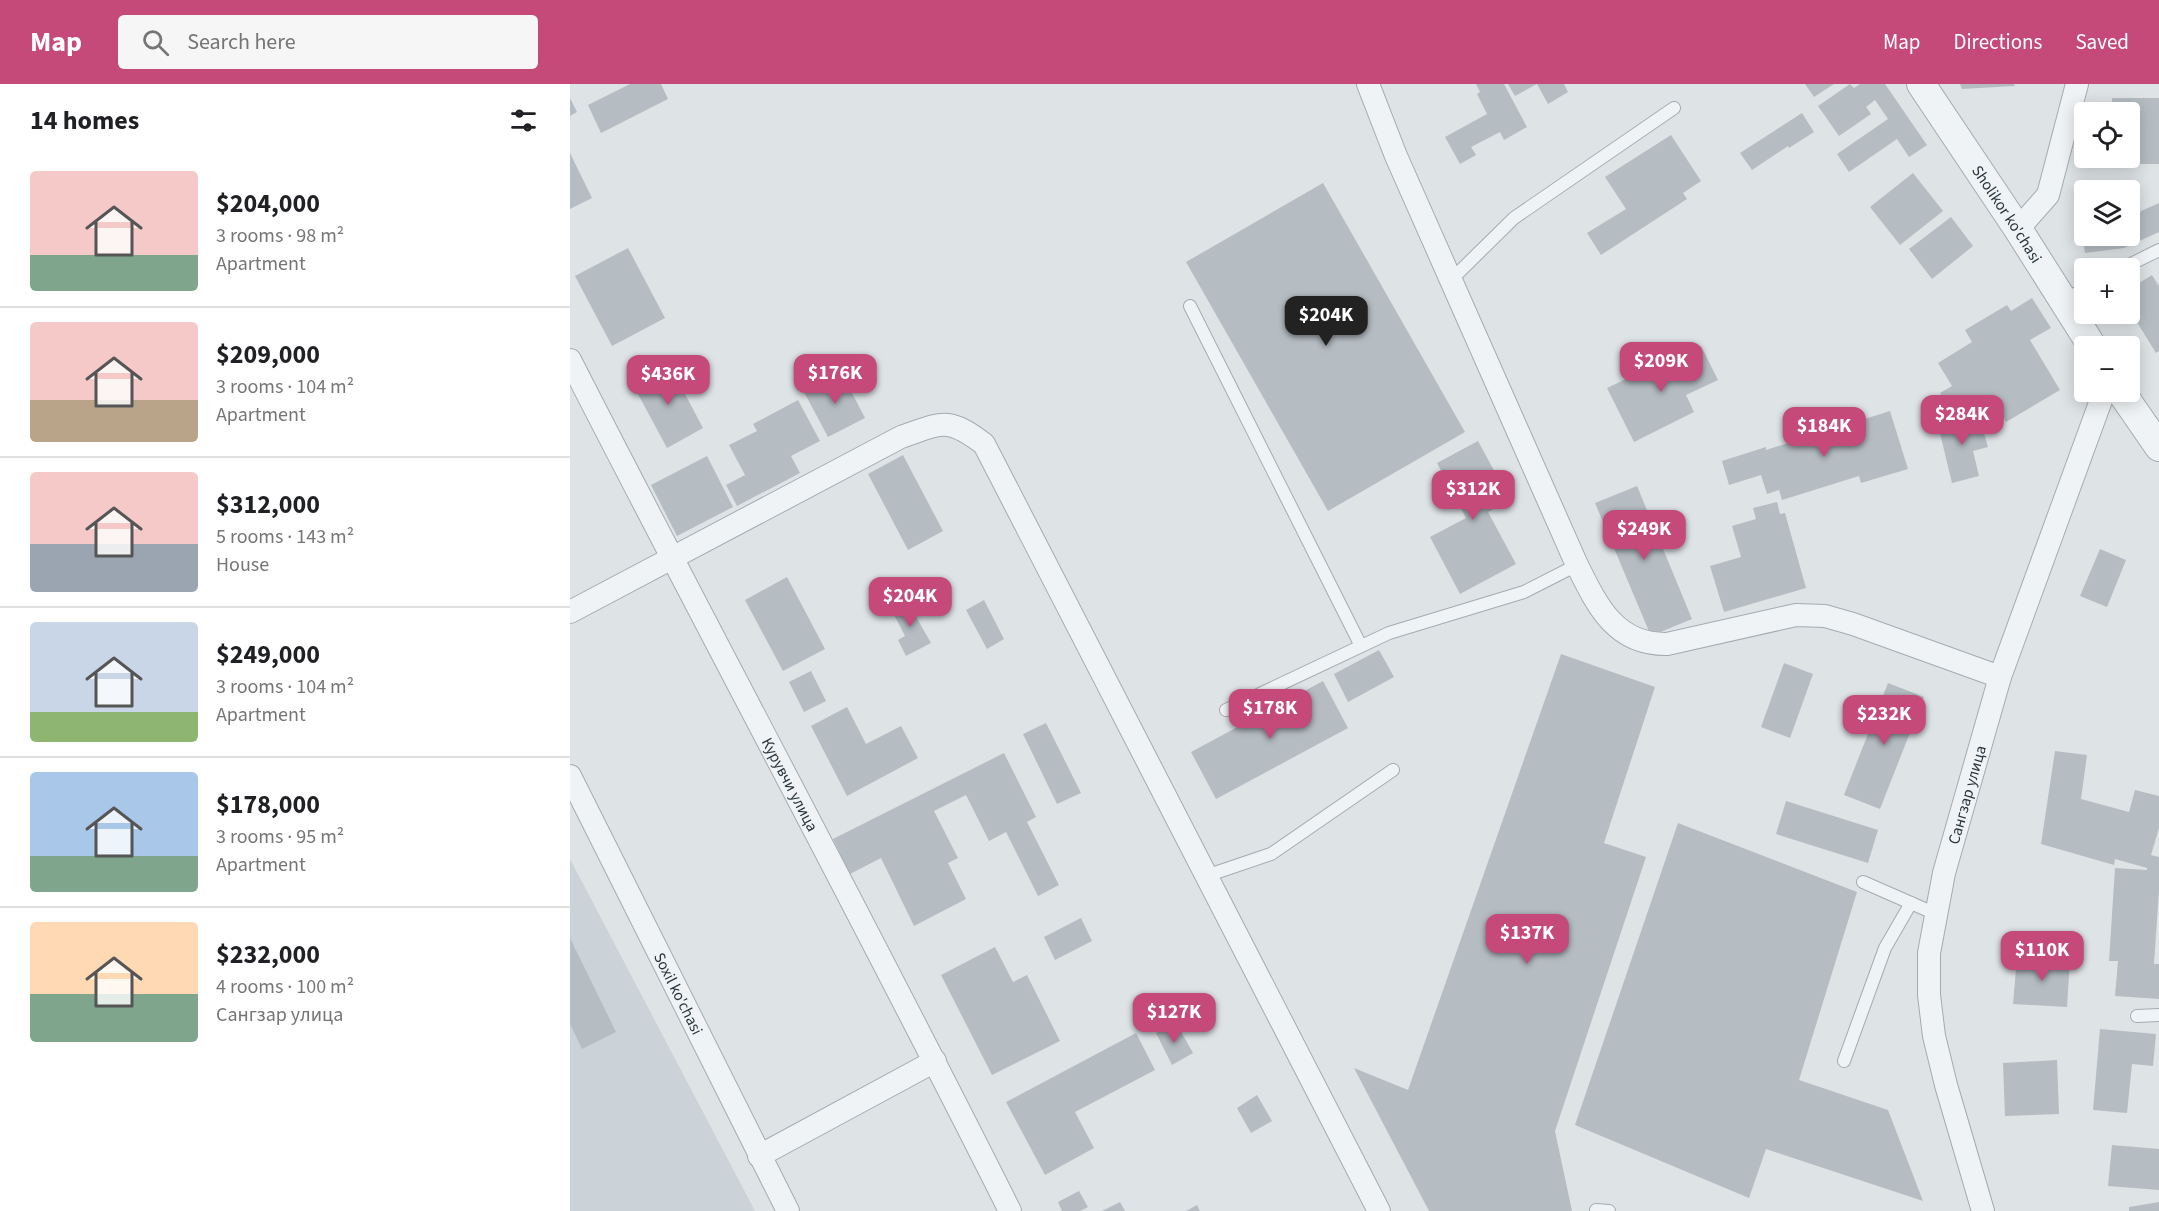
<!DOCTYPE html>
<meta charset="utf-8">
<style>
body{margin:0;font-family:"Source Sans 3",sans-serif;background:#f6f6f6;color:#202124;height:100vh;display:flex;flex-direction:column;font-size:22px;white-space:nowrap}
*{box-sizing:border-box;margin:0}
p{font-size:20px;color:#757577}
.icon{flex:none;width:33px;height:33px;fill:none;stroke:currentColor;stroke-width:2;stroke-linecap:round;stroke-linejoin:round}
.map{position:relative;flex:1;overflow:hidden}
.details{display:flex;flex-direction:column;background:#fff;width:570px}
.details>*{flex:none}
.tools{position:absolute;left:1504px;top:18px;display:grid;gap:12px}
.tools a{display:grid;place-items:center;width:66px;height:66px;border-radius:6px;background:#fff;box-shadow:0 3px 15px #0003;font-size:30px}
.price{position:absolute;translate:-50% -51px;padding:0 14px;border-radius:12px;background:#c54979;color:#fff;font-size:20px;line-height:39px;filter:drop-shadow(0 2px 3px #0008)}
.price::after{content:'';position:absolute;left:50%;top:36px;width:18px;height:14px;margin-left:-9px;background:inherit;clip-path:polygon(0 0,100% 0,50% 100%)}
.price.active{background:#222;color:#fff}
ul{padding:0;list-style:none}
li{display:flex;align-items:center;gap:18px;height:150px;padding:0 30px}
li+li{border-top:2px solid #e0e0e0}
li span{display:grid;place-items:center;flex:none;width:168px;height:120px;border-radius:6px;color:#555}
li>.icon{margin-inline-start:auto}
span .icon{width:72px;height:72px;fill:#fffc;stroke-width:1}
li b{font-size:26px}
h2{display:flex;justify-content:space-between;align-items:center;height:72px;padding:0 30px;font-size:26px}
header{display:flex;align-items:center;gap:36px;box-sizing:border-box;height:84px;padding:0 30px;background:#c54979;color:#fff}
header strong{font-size:28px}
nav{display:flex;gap:33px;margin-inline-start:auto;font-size:21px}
.search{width:420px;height:54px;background:#f6f6f6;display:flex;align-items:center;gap:15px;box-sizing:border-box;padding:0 21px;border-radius:6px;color:#757577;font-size:22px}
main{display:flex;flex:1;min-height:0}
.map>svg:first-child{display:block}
</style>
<header>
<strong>Map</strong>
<div class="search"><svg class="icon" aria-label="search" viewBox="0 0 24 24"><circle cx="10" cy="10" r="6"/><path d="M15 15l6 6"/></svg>Search here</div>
<nav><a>Map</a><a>Directions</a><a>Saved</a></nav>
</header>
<main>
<section class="details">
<h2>14 homes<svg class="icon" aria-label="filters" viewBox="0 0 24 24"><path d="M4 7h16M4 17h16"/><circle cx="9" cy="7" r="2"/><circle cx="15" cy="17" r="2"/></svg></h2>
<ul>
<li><span style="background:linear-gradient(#f6c9c9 70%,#7fa58c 0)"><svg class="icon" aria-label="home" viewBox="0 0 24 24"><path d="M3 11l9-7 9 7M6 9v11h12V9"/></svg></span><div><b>$204,000</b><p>3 rooms · 98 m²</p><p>Apartment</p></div></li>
<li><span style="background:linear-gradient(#f6c9c9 65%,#b9a48a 0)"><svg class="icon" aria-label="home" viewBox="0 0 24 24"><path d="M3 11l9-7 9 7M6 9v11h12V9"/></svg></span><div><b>$209,000</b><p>3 rooms · 104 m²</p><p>Apartment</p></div></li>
<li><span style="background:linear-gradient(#f6c9c9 60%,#9aa5b1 0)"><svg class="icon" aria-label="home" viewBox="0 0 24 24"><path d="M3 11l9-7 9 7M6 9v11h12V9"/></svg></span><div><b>$312,000</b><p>5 rooms · 143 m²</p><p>House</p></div></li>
<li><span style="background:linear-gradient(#c9d6e8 75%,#8fb573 0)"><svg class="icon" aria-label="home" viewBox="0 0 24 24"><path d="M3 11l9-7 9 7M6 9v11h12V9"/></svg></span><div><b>$249,000</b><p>3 rooms · 104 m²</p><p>Apartment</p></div></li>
<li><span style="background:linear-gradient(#a9c7e8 70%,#7fa58c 0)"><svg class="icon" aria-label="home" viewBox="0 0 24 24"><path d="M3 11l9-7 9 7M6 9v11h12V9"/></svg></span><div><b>$178,000</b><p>3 rooms · 95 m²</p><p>Apartment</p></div></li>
<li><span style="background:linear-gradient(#ffd9b3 60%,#7fa58c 0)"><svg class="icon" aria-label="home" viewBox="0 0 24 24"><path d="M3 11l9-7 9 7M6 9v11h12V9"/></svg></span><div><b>$232,000</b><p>4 rooms · 100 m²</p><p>Сангзар улица</p></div></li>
</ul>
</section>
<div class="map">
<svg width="1589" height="1127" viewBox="0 0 1589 1127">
<rect width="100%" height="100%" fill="#dee3e6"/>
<!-- built -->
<polygon fill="#ccd3d8" points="0,775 185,1127 0,1127"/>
<!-- building -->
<g fill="#b5bdc3">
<polygon points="60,0 91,0 98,15 31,49 18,21"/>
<polygon points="906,0 934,0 957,43 934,56 930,48 901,63 906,71 890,80 875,53 917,30 907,10 910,8"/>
<polygon points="938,0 994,0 998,8 978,20 967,0 945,12"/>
<polygon points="1235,0 1264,0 1244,13"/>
<polygon points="1280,0 1284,4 1290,0 1315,0 1357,61 1339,73 1327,55 1279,88 1267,70 1318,35 1305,16 1296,23 1301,30 1269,52 1248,22"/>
<polygon points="1390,0 1444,0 1445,2 1392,5"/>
<polygon points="0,14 7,28 0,32"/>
<polygon points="1542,14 1589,14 1589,80 1542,80 1542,74 1560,74 1560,28 1542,28"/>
<polygon points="1232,29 1244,48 1219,64 1218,62 1182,86 1170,69"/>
<polygon points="1101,51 1131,97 1113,109 1117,115 1031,171 1017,149 1056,125 1035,93"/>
<polygon points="0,69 22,114 0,125"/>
<polygon points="1343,89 1373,127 1330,161 1300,123"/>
<polygon points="753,99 895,348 758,427 616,178"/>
<polygon points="1515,108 1515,152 1560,152 1560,132 1589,119 1589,148 1554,164 1515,169 1506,110"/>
<polygon points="1381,133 1403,162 1362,195 1339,165"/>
<polygon points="58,164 95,234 42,262 5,192"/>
<polygon points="1582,191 1589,202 1589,267 1586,269 1560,227 1560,205"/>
<polygon points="1462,214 1481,244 1460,256 1490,306 1436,338 1420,312 1388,332 1383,324 1381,325 1370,309 1382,302 1368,279 1402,258 1395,246 1437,221 1441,227"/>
<polygon points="1131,262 1148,296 1116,311 1124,328 1064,358 1037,304 1081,283 1083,286"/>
<polygon points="99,280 133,344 97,364 62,299"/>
<polygon points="271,288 295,334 258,353 234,308"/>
<polygon points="228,316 250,357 221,372 230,389 167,422 156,401 175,391 159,361 187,347 183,340"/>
<polygon points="1320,327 1338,385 1291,399 1289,392 1212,416 1209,406 1197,410 1191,391 1159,401 1152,377 1196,363 1196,366"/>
<polygon points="1394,330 1396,338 1410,335 1418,363 1403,367 1409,392 1382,399 1367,337"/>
<polygon points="908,357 940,416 918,428 946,480 890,510 860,453 896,434 867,379"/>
<polygon points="333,371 373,447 338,466 298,390"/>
<polygon points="137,372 163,423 107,452 81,401"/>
<polygon points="1067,402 1122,535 1081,552 1025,419"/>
<polygon points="1207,418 1210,430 1215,429 1236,504 1154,528 1140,482 1171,473 1162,442 1186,435 1183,424"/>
<polygon points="1530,465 1556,476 1537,523 1510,512"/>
<polygon points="217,493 255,565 213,587 175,516"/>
<polygon points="336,515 361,559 336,572 328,556 335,552 320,523"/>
<polygon points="414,516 434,555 417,565 396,526"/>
<polygon points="809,566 824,593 778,618 764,590"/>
<polygon points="991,570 1085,603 1034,759 1076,773 985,1047 1002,1127 859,1127 784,984 838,1006"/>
<polygon points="1214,579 1243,590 1220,654 1191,643"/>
<polygon points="241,587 256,617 234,628 219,598"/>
<polygon points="753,597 778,644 646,715 621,668"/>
<polygon points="1318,599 1354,613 1310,725 1274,711"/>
<polygon points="277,623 296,660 331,642 348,674 277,712 241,642"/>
<polygon points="476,639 511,709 487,720 453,650"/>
<polygon points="1485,667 1517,671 1511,715 1559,728 1565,706 1589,712 1589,744 1581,771 1589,773 1589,806 1584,880 1589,880 1589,915 1545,912 1548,877 1539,877 1545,784 1577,786 1577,784 1545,775 1544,781 1471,760"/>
<polygon points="434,669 466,733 457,738 489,801 468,812 436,748 419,757 396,711 364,727 388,774 378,779 396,815 344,842 311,774 280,790 263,755"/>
<polygon points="1216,717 1308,746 1298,779 1206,750"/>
<polygon points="1108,739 1287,808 1229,996 1318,1026 1353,1117 1196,1065 1179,1114 1005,1041"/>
<polygon points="511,834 522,857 485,876 474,853"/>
<polygon points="0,854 46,948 12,965 0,940"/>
<polygon points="425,863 443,898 457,891 490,957 422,991 371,891"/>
<polygon points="1447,873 1500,876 1497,923 1443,920"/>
<polygon points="606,939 623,969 602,981 586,949"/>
<polygon points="1530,945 1586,950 1583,982 1562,980 1557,1029 1523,1026"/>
<polygon points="566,949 585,986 505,1028 524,1064 475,1091 436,1018"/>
<polygon points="1487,976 1489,1030 1435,1032 1433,979"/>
<polygon points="687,1011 702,1037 681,1049 667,1024"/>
<polygon points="1542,1061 1589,1065 1589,1106 1538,1102"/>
<polygon points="509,1107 518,1123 510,1127 492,1127 488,1118"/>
<polygon points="550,1118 555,1127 532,1127"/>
<polygon points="1589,1118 1589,1127 1559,1127 1559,1123"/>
<polygon points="627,1121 630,1127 616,1127"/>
</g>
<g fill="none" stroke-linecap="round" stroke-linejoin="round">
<!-- service casing -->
<g stroke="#a4abb0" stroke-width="14">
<g id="service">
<polyline points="1553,184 1589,166"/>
<polyline points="881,196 944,134 1104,24"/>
<polyline points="1493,216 1515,205"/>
<polyline points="620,222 791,562"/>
<polyline points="656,626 819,549 954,508 1007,481"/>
<polyline points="636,792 701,770 823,686"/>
<polyline points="1293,798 1366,830"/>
<polyline points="1567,932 1589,931"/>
<polyline points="1274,977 1315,864 1341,819"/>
<polyline points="1026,1126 1039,1127"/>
</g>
</g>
<!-- minor casing -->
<g stroke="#a4abb0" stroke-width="24">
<g id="minor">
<path d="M798 0 826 72 1007 481C1027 521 1045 561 1097 560L1226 531 1255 532 1283 540 1430 593"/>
<polyline points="1448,145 1478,111 1507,0"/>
<path id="s1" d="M0 276C145 560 297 841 440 1127"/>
<path d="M0 528 331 353C372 339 377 332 414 360L809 1127"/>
<path id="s2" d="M0 692 218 1127"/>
<polyline points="189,1072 365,977"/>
<path id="s3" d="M1413 1127 1376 1001 1364 952 1359 911V869L1374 789 1430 593 1534 308"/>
</g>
</g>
<!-- tertiary casing -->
<g stroke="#a4abb0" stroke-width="30">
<g id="tertiary">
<path id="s4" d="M1351 0 1448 145 1522 262"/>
<polyline points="1551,308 1589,363"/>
</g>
</g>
<!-- service -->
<use href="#service" stroke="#f0f3f5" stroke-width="12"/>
<!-- minor -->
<use href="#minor" stroke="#f0f3f5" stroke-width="22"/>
<!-- tertiary -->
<use href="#tertiary" stroke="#f0f3f5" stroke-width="28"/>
</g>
<g text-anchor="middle" stroke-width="4.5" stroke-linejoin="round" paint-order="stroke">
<!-- street labels -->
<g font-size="16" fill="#28343c" stroke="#edf2f4">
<text dy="6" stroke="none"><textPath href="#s4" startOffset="156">Sholikor ko'chasi</textPath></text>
<text dy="6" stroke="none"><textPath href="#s1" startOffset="478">Курувчи улица</textPath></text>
<text dy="6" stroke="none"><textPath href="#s3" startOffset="428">Сангзар улица</textPath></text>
<text dy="6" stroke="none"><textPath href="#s2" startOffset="243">Soxil ko'chasi</textPath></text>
</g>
</g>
</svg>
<div class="tools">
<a><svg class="icon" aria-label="locate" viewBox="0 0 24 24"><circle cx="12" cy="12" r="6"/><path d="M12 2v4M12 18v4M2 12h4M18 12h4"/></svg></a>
<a><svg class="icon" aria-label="layers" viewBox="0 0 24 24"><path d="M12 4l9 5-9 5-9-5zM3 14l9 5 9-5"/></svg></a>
<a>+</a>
<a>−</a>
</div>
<b class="price active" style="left:756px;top:263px">$204K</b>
<b class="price" style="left:1091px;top:309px">$209K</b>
<b class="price" style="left:265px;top:321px">$176K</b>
<b class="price" style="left:98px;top:322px">$436K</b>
<b class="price" style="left:1392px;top:362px">$284K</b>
<b class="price" style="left:1254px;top:374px">$184K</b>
<b class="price" style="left:903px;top:437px">$312K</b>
<b class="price" style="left:1074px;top:477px">$249K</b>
<b class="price" style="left:340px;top:544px">$204K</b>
<b class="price" style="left:700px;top:656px">$178K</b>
<b class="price" style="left:1314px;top:662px">$232K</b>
<b class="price" style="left:957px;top:881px">$137K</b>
<b class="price" style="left:1472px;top:898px">$110K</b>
<b class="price" style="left:604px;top:960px">$127K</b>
</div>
</main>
